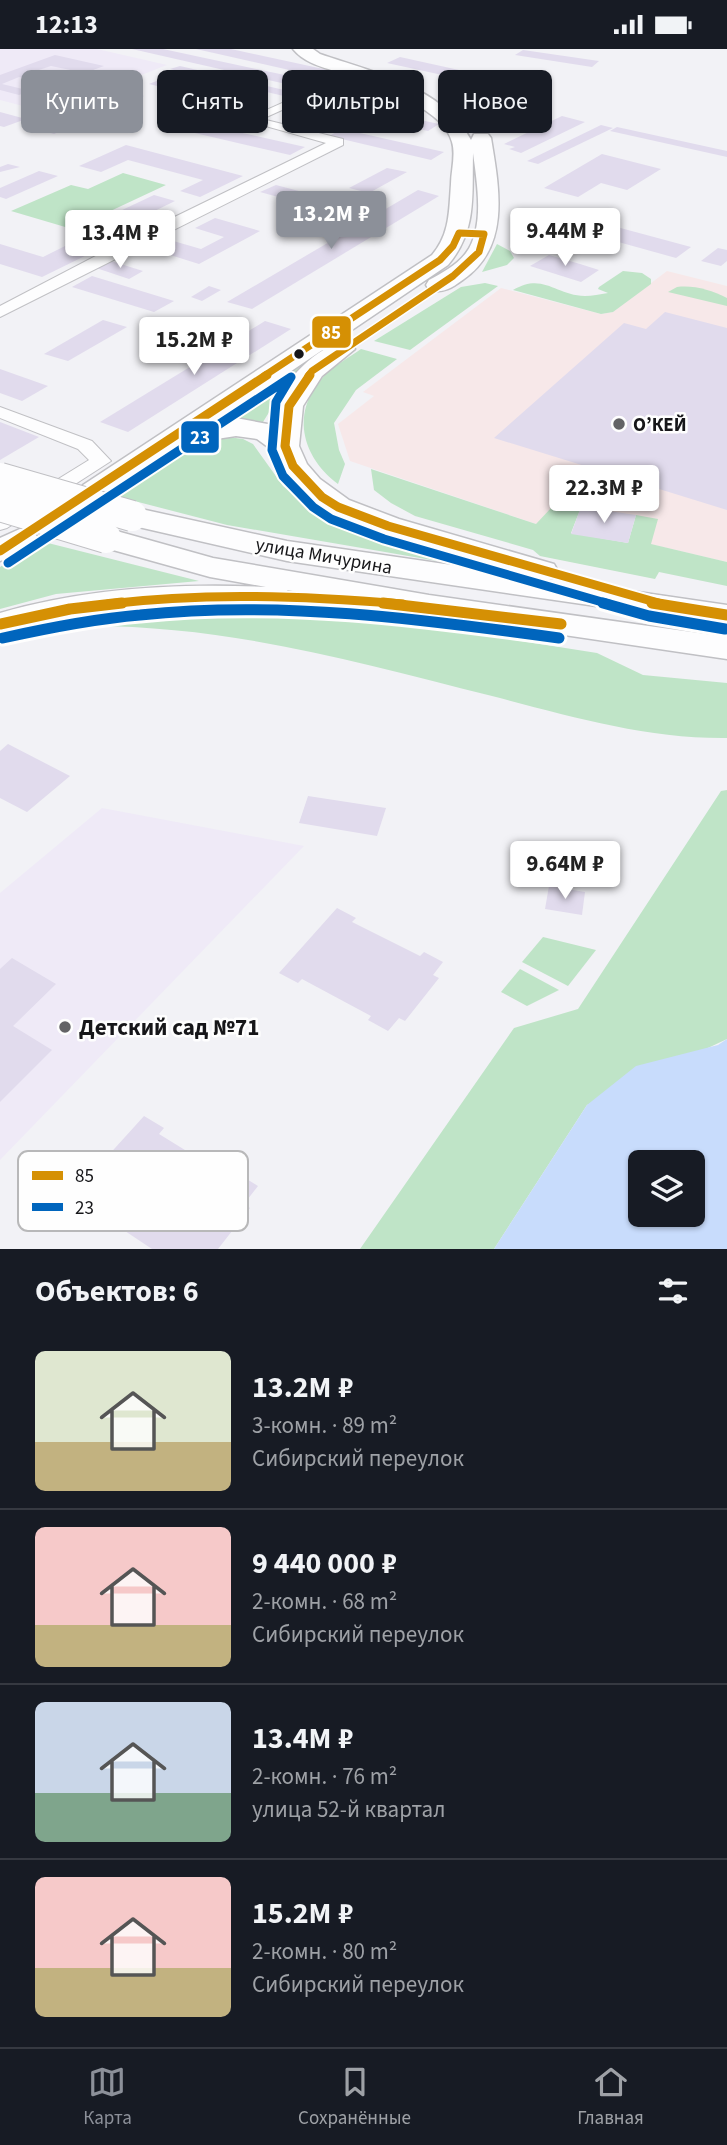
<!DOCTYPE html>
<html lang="ru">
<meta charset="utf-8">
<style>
body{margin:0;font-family:"Source Sans 3",sans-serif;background:#20242c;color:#f1f3f6;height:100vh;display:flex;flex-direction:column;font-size:26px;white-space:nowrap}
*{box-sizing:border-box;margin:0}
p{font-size:23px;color:#9ea1a6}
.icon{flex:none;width:38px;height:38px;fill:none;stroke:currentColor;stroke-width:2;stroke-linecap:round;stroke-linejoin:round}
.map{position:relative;height:1200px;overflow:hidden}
.panel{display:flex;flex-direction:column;background:#171b24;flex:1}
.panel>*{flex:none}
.banner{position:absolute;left:21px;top:21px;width:686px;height:63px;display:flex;gap:14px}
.tools{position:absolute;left:628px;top:1101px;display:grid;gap:14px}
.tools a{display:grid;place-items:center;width:77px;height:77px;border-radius:10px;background:#171b24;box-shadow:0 2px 5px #0004;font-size:35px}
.price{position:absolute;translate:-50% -60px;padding:0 16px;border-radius:7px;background:#fff;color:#222;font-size:23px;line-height:46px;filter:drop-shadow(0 2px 4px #0008)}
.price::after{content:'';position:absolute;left:50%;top:42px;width:21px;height:16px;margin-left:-10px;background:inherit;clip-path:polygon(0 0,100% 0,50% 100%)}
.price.current{background:#8c9099;color:#fff}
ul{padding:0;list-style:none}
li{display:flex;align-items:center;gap:21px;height:175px;padding:0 35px}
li+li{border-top:2px solid #363941}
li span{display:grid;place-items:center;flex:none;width:196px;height:140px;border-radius:10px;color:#555}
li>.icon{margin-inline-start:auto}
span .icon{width:84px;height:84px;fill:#fffc;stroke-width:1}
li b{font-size:30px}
h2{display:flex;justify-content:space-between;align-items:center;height:84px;padding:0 35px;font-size:30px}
.chip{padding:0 24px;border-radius:10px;background:#171b24;box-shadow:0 2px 5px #0004;font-size:24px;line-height:63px}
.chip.current{background:#8c9099;color:#fff}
.status{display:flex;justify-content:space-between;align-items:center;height:49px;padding:0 35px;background:#171b24;direction:ltr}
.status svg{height:19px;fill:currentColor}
.dock{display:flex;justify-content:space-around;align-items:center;height:98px;border-top:2px solid #363941;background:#171b24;font-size:19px;color:#9ea1a6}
.dock a{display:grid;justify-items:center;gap:4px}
.dock .current{color:#8c9099}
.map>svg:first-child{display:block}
</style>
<div class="status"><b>12:13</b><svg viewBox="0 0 49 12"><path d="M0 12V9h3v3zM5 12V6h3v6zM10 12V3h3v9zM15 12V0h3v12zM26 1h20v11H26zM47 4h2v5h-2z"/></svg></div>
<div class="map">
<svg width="727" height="1200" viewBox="0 0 727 1200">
<rect width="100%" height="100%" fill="#f2f2f6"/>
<!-- commercial -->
<polygon fill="#f7e8e9" points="667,222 727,237 727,513 650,495 657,470 581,458 536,475 350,412 338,375 374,347 363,343 501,239 601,265 613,263"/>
<!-- education -->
<g fill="#efeaf7">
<polygon points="0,0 97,0 167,16 46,63 0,51"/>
<polygon points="102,759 304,797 0,1111 0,844"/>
</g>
<!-- green -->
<g fill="#bfe4c7">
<polygon points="123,124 166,136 72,180 11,162 71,136 88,140"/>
<polygon points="497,195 510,202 514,209 507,216 482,223"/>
<path d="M623 222 642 224 651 230V235L613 263 601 265 513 241C543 223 555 246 585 247 592 247 600 245 608 244L598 240 599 238Z"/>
<polygon points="485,234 498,237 410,301 374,292 461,238"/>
<path d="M677 238C694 236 711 241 727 249V257L668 243Z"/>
<path d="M361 300 397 310 356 341 334 374 339 401 345 415 338 435C301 407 290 362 325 326 335 316 350 308 361 300Z"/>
<polygon points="304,314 289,331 263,373 218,369 277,327"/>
<polygon points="228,388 243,390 253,395 283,437 317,465 391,490 451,507 455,512 449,514 227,476 115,447 188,394"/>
<polygon points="371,420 536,475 567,442 585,448 571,484 628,494 636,466 658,470 651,495 727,513 727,537 659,523 655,530 540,507 533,501 415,467 391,454 374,441"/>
<polygon points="40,492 199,532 56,545 0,560 0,518"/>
<path d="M275 561 420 576 597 604 643 626 727 634V689C647 690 569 667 492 647 353 612 224 575 79 577L80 574C142 557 211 563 275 561Z"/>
<polygon points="727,741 727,990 587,1056 494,1200 360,1200 514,979 578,960 721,742"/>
<polygon points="543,888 596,901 568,937 522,913"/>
<polygon points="520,920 559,941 527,957 501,943"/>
</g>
<!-- water -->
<path fill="#c8dcfc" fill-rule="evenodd" d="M727 990V1200H494L587 1056 636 1017 718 996ZM640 1113H693V1166H640Z"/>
<!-- building -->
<g fill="#e1dbed">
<polygon points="132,0 163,0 322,34 308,40"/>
<polygon points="196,0 231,0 342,24 329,30"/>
<polygon points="523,1 599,12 592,18 515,6"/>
<polygon points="55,6 104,17 85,24 51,17 36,22 72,31 56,37 19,28 2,35 31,42 19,46 0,41 0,26"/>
<polygon points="400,8 459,21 447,27 387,14"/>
<polygon points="180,17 297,44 288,48 170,20"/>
<polygon points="164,29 265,53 250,59 149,35"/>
<polygon points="524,35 551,40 539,46 532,45 525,48 533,50 519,57 490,50 505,43 513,45 519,42 513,40"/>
<polygon points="126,43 144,47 54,85 36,80"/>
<polygon points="390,62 421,68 416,70 439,75 428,82 374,70"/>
<polygon points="0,63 26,70 4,78 0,77"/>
<polygon points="562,67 585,73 521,104 509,100 515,98 504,95"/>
<polygon points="198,74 305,98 290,106 182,81"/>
<polygon points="601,76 613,79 538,115 527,112"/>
<polygon points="617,78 727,102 727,108 610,82"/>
<polygon points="342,80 444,103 431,111 329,87"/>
<polygon points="126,96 243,127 200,148 180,142 203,131 128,111 101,123 79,117"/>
<polygon points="602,105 661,120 627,141 601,134 578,148 544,139"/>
<polygon points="8,115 20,118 0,123 0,118"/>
<polygon points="387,119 407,123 369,144 349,139"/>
<polygon points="39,122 58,127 6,150 0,148 0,139"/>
<polygon points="276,136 352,156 336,164 260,143"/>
<polygon points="418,141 439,147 252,260 227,253"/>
<polygon points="154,146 175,152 89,194 67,187"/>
<polygon points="215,169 260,182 199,215 151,200 170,191 201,200 224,188 195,179"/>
<polygon points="602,174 691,198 676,209 586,184"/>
<polygon points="71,194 95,202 42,228 0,215 0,195 43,208"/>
<polygon points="718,199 727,201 727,212 721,217 701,212"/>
<polygon points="549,206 580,215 599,221 581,233 530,217"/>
<polygon points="111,212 143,222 129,230 96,219"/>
<polygon points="92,227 174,252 154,263 72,238"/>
<polygon points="209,237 221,241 202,252 191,248"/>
<polygon points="665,263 727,279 727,461 494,389 624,274 646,280"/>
<polygon points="103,271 127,278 68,312 44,305"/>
<polygon points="265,272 291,280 128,383 100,373"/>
<polygon points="0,320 48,337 22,352 0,344"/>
<polygon points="0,373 39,388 0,411"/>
<polygon points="581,458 636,466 628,494 571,485"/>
<polygon points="8,695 70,727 27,763 0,749 0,702"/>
<polygon points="308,747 386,759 377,787 299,774"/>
<polygon points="549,837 585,843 582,866 545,860"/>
<polygon points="337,859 356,869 352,873 420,907 424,903 443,913 433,926 439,929 405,972 399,969 388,982 368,971 371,967 302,930 298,934 279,924"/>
<polygon points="12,909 56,935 13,977 52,1001 0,1053 0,920"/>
<polygon points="144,1067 164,1079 159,1085 232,1130 237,1124 258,1137 244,1155 250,1159 218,1200 152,1200 92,1160 88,1166 67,1152"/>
</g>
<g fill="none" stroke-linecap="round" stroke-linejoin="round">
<!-- street casing -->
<g stroke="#c0c0c4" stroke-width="2">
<g id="street">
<polygon points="352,23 362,25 262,70 343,90 343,96 0,268 0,257 109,200 326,94 244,71"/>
<polygon points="0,358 92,392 111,412 7,479 0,481 0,466 89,411 78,400 0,369"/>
</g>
</g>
<!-- primary casing -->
<g stroke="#c0c0c4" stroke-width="3">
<g id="primary">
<path d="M293 0H313L320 5C372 23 444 38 471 91L474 85H488L491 89C499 138 511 197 464 230 453 238 444 245 429 241L426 236 429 231C442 224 457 216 466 204 485 178 477 134 473 104 472 147 477 182 448 216L216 373 236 369 273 376C274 371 274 365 275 359 281 334 324 288 351 294L355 300 322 327 303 357 299 397 307 415 320 430 349 451 399 470 554 515 558 522 554 529 549 530 727 556V576L287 512 121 474 116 467 121 460 132 458 287 492 521 526 377 484 327 465 298 442 278 417 272 401 257 390 236 387 184 395 105 448 94 451 83 448 79 442 83 436 432 206C450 185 449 162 451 135 451 122 456 106 452 93 444 59 375 36 346 26 328 19 306 16 293 0Z"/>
<path d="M22 479 33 482 38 489C29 501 14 508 0 512V489Z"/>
<path d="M106 479 213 509 429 546 727 588V610L429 566 287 541 292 548 287 555C256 563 203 555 169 557 110 560 57 571 0 585V564C87 539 176 534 266 538L210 528 95 496 90 489 95 482Z"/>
</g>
</g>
<!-- street -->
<use href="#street" fill="#fdfdfe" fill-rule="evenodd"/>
<!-- primary -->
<use href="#primary" fill="#fdfdfe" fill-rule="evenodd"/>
<!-- primary-bridge casing -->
<g stroke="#c0c0c4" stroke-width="32" stroke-linecap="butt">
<g id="primary-bridge">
<polyline points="0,429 132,467"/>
<polyline points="0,457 106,489"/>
</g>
</g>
<!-- primary-bridge -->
<use href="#primary-bridge" stroke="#fdfdfe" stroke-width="30"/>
<!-- bus-1-far2 casing -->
<g stroke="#fefefe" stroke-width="10">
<polyline id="bus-1-far2" points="264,327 440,211 453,197 459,184 484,185 479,203 453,227 312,322 308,327"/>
</g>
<!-- bus-1-far1 casing -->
<g stroke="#fefefe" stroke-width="13">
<g id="bus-1-far1">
<polyline points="310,326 289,357 285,397 293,417 322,448 338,458 388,477 662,555"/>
<polyline points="0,502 267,326"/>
<path d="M108 555C206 543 305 547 403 555"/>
</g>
</g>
<!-- bus-1 casing -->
<g stroke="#fefefe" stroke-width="17">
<g id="bus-1">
<polyline points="383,554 561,575"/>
<polyline points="652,554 727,566"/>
<polyline points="0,575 70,560 122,554"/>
</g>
</g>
<!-- bus-2-far1 casing -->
<g stroke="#fefefe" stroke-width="13">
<polyline id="bus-2-far1" points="8,514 291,328 276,353 272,401 283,427 313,458 331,470 384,490 609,555"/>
</g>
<!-- bus-2 casing -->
<g stroke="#fefefe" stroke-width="17">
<g id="bus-2">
<polyline points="603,554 649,567 725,580"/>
<path d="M3 589C48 579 93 570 140 566 279 551 421 570 559 589"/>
</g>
</g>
<!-- bus-1-far2 -->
<use href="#bus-1-far2" stroke="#d59004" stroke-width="7"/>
<!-- bus-1-far1 -->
<use href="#bus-1-far1" stroke="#d59004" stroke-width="9"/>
<!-- bus-1 -->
<use href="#bus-1" stroke="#d59004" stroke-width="11"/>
<!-- bus-2-far1 -->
<use href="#bus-2-far1" stroke="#0065bd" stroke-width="9"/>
<!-- bus-2 -->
<use href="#bus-2" stroke="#0065bd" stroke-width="11"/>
</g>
<!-- markers -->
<circle fill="#161619" stroke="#fefefe" stroke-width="2.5" cx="299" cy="305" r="6"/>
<g fill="#636366" stroke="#fefefe" stroke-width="2.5">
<circle cx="619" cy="375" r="7"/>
<circle cx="65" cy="978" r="7"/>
</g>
<g text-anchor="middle" stroke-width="5" stroke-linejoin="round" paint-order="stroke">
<!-- poi labels -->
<g font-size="19" font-weight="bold" fill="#161619" stroke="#fefefe" text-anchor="start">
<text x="633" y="382">О’КЕЙ</text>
</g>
<!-- street labels -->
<g font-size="19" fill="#161619" stroke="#fefefe">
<text transform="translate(324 506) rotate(10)" y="7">улица Мичурина</text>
</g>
<!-- near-poi labels -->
<g font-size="23" font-weight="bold" fill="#161619" stroke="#fefefe" text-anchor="start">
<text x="79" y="986">Детский сад №71</text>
</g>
</g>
<!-- legend -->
<rect x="18" y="1102" width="230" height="80" rx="10" fill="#fefefe" stroke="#b8b8b9" stroke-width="2"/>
<rect x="32" y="1122" width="31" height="9" fill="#d59004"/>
<rect x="32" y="1154" width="31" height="8" fill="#0065bd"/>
<g font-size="19" fill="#161619">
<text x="75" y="1133">85</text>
<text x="75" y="1165">23</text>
</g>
<g stroke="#fefefe" stroke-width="2.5">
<rect x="311" y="266" width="41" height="34" rx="7" fill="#d59004"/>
<rect x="180" y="371" width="40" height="34" rx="7" fill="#0065bd"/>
</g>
<g font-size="19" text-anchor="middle" font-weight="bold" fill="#fff">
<text x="331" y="290">85</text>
<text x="200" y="395">23</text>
</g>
</svg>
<div class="tools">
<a><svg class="icon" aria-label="layers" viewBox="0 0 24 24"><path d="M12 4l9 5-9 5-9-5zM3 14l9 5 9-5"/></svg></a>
</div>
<b class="price current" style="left:331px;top:202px">13.2M ₽</b>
<b class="price" style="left:565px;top:219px">9.44M ₽</b>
<b class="price" style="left:120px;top:221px">13.4M ₽</b>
<b class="price" style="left:194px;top:328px">15.2M ₽</b>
<b class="price" style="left:604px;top:476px">22.3M ₽</b>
<b class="price" style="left:565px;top:852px">9.64M ₽</b>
<div class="banner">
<a class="chip current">Купить</a>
<a class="chip">Снять</a>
<a class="chip">Фильтры</a>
<a class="chip">Новое</a>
</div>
</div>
<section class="panel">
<h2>Объектов: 6<svg class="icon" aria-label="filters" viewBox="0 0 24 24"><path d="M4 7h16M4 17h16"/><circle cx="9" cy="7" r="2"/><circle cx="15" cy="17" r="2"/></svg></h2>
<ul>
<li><span style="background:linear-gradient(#dfe7d0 65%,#c2b280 0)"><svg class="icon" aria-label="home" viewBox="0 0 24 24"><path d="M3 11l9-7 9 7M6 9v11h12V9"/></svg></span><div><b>13.2M ₽</b><p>3-комн. · 89 m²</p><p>Сибирский переулок</p></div></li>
<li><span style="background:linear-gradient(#f6c9c9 70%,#c2b280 0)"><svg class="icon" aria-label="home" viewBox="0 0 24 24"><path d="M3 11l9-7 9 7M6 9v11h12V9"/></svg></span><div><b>9 440 000 ₽</b><p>2-комн. · 68 m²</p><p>Сибирский переулок</p></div></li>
<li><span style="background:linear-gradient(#c9d6e8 65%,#7fa58c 0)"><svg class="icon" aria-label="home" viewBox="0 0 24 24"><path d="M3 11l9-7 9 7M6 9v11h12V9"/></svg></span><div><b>13.4M ₽</b><p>2-комн. · 76 m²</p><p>улица 52-й квартал</p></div></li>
<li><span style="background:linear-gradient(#f6c9c9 65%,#c2b280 0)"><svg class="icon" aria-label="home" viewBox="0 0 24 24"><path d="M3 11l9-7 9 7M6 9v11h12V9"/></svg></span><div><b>15.2M ₽</b><p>2-комн. · 80 m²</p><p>Сибирский переулок</p></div></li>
</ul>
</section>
<nav class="dock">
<a class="current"><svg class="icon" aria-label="map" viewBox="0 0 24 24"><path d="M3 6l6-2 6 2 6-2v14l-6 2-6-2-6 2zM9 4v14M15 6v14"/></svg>Карта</a>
<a><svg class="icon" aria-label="saved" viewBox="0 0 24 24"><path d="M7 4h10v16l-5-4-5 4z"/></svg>Сохранённые</a>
<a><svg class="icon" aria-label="home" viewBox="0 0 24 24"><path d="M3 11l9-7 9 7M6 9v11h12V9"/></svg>Главная</a>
</nav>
